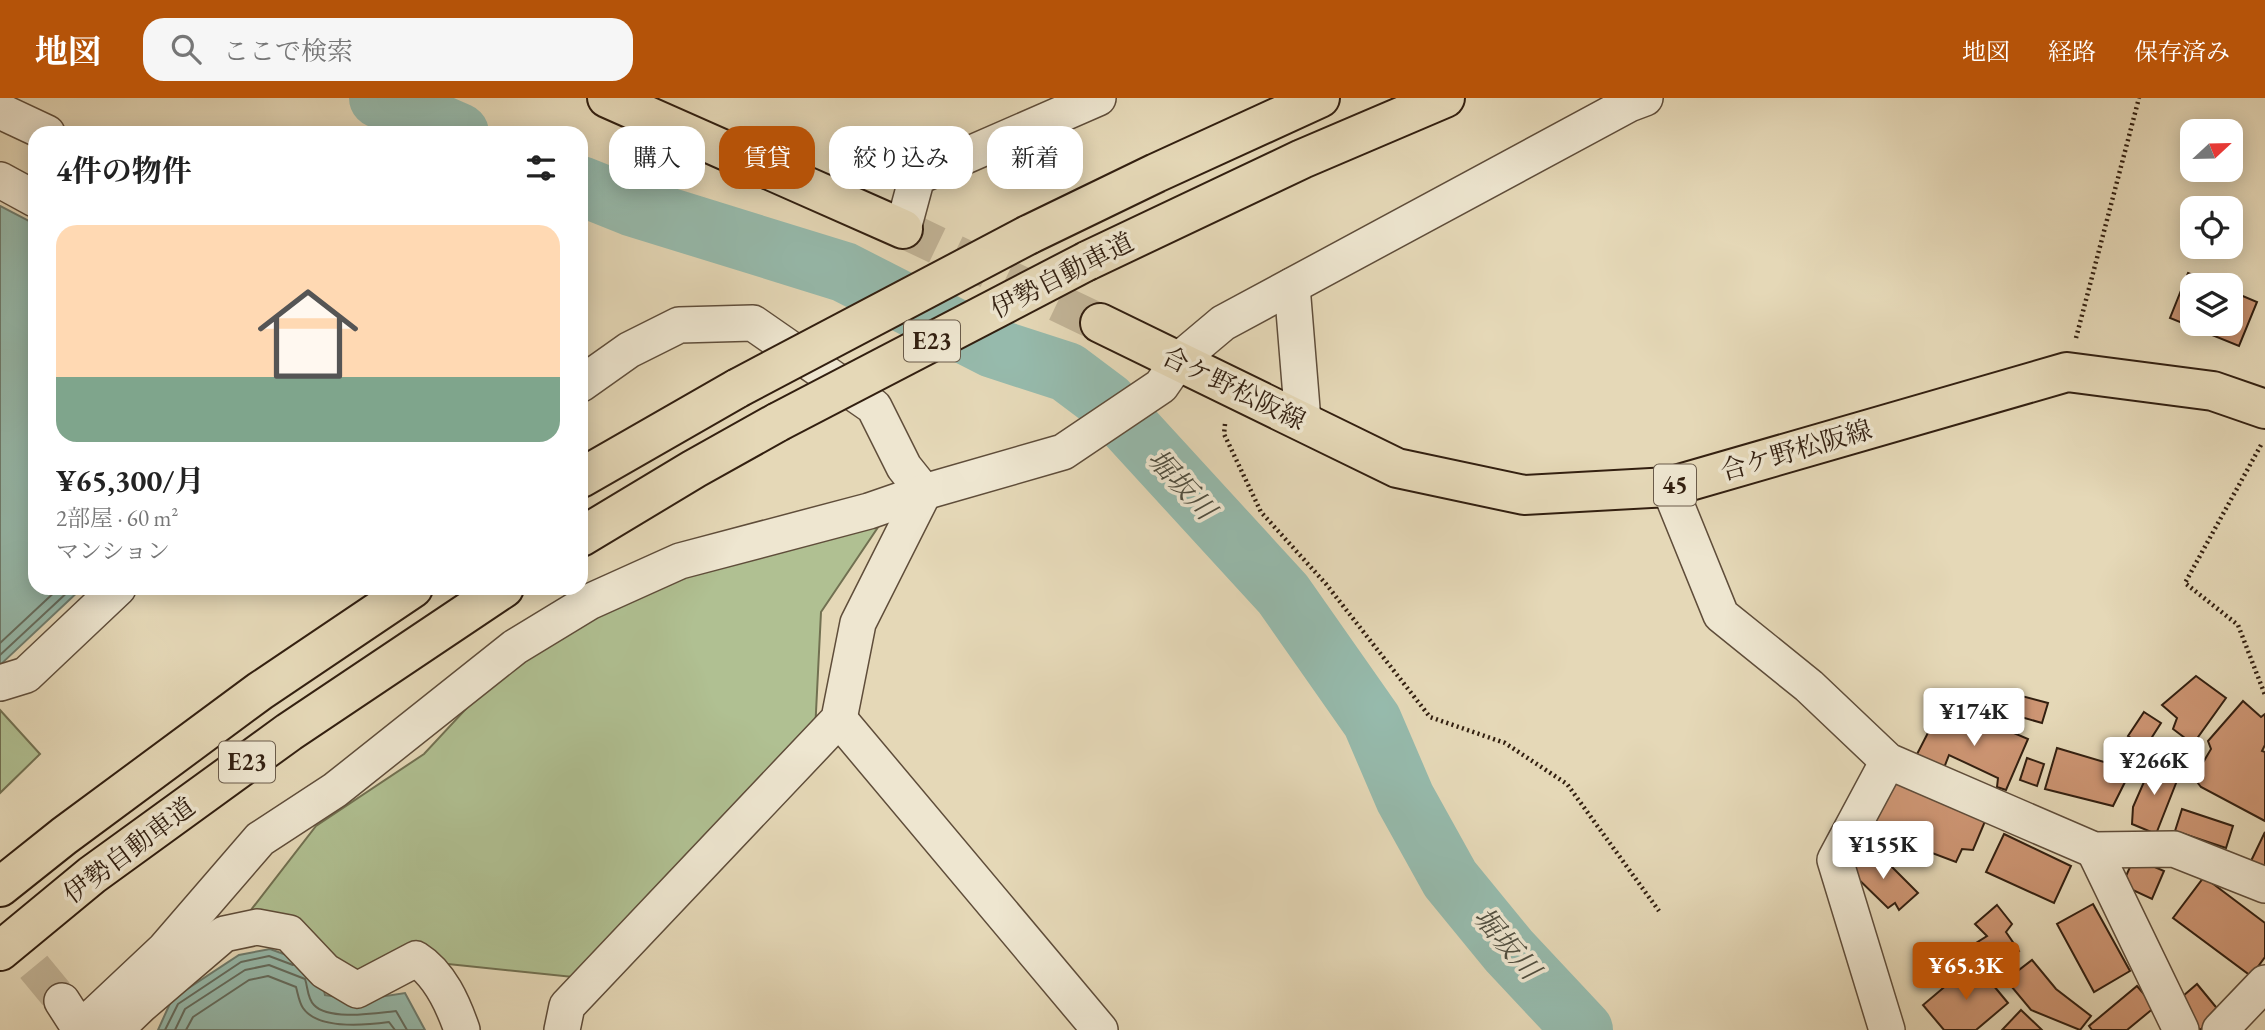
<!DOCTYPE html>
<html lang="ja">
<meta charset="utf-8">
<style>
body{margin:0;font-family:"EB Garamond","Noto Serif JP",serif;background:#f6f6f6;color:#222;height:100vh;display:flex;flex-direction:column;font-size:26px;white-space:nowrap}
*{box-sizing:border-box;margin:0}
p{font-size:23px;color:#767676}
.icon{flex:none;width:38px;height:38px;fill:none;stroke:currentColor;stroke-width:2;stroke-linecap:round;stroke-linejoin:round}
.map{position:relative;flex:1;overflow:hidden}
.drawer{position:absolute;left:28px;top:28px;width:560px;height:469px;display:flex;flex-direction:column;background:#fff;border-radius:21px;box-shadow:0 4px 18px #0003}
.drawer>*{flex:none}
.banner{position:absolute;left:609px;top:28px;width:665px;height:63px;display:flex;gap:14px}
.needle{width:46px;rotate:68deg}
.fabs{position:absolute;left:2180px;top:21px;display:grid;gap:14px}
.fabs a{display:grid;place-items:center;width:63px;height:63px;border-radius:14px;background:#fff;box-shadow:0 4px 18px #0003;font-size:35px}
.price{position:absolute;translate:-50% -60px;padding:0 16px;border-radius:7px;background:#fff;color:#222;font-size:23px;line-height:46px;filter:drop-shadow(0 2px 4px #0008)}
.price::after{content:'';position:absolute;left:50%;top:42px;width:21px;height:16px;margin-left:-10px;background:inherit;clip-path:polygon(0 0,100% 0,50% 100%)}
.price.active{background:#b45309;color:#fff}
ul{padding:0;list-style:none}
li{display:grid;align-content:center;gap:14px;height:371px;padding:0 28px}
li+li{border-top:2px solid #e0e0e0}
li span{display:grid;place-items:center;height:217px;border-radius:21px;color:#555}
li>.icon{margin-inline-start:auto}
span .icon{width:126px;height:126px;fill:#fffc;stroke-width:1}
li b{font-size:30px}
h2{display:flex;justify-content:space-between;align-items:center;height:84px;padding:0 28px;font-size:30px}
.tag{padding:0 24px;border-radius:21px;background:#fff;box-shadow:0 4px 18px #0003;font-size:24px;line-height:63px}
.tag.active{background:#b45309;color:#fff}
header{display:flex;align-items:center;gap:42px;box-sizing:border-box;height:98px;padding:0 35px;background:#b45309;color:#fff}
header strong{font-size:33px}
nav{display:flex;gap:38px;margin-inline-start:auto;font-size:24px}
.search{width:490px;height:63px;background:#f6f6f6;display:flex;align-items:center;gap:18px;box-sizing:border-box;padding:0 24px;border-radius:21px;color:#767676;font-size:26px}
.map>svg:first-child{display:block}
</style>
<header>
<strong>地図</strong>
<div class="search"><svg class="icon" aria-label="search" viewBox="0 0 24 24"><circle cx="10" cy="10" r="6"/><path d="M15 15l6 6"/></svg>ここで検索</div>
<nav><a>地図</a><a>経路</a><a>保存済み</a></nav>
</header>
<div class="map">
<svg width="2265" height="932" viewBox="0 0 2265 932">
<rect width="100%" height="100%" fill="#e5d8b7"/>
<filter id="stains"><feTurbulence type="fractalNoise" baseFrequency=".00286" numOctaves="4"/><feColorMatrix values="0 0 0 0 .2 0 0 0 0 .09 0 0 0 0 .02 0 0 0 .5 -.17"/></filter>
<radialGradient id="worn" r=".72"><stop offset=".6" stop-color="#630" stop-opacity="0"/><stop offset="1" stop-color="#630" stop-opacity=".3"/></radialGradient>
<!-- green -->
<g fill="#b0c092" stroke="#717051" stroke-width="2">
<polygon points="891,410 821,514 815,634 573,879 448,866 377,887 237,830 316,728 424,656 532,540 596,496"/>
<polygon points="0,612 40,656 0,695"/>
</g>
<!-- water -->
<g fill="#96baac" stroke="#6e7c6e" stroke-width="2">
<polygon points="0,108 35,126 35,490 82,490 0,567"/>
<polygon points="270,851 319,869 325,897 360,902 405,895 425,932 158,932 172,901 239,857"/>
</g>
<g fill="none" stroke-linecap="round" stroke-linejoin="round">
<!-- shore -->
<g stroke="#646c5e" stroke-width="2">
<polyline points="0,545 59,490"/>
<polyline points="0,557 72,490"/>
<polyline points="165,932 178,906 241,864 269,858 293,867"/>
<path d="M175 932 185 911 245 872 269 867 305 881C308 889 307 900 314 907 329 923 376 915 396 913L407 932"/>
<path d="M186 932 193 919 249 882 268 878 296 889C298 896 299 904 303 910 318 932 367 927 389 924L395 932"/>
</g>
<!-- river -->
<g stroke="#96baac" stroke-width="60">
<polyline points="379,0 459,35"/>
<polyline points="581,88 631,108 844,174 993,250 1067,274 1107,304 1283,496 1372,623 1405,700 1450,781 1509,853 1583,932"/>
</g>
</g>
<!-- building -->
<g fill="#cd9573" stroke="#321f10" stroke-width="2">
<polygon points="2188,175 2217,187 2193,187 2193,226 2231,226 2231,193 2257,204 2239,248 2170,220"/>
<polygon points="2196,578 2226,600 2193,646 2173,631 2177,620 2162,607"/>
<polygon points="2010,595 2048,605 2042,625 2004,614"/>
<polygon points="2243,603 2261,619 2265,616 2265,647 2262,653 2265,654 2265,723 2201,689 2194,680 2211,651 2208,643"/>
<polygon points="2144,614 2161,625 2145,650 2128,638"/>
<polygon points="1972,617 2028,641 2006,692 1997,689 1998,680 1949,657 1942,675 1914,662 1934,623 1961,633"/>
<polygon points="2057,650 2131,672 2113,708 2045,691"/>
<polygon points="2027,660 2044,666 2037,688 2020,682"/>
<polygon points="2154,661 2180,675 2156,736 2132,726 2133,709"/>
<polygon points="1893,680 1986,721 1973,752 1962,751 1956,764 1932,755 1927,745 1873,725"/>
<polygon points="2182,711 2233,728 2226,750 2175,733"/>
<polygon points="2265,734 2265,772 2251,763"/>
<polygon points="2004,736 2071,768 2054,805 1986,774"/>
<polygon points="1873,750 1918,795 1899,812 1895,805 1888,810 1850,773"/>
<polygon points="2134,760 2164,773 2152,801 2122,787"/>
<polygon points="2204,779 2265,825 2265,859 2251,878 2173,820"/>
<polygon points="2093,806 2130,873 2094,894 2057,826"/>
<polygon points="1997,807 2012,826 2006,834 2019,853 1997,871 1976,845 1987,838 1975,826"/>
<polygon points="2032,862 2056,891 2091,918 2080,932 2031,912 2006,882"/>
<polygon points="1974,864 2008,905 1976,932 1944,932 1923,907"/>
<polygon points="2197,886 2220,914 2200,932 2176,904"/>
<polygon points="2137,888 2155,909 2127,932 2092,932 2089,928"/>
<polygon points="2021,912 2042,932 2002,932"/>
</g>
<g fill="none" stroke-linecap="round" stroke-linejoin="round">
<!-- minor-tunnel -->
<polyline stroke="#c1b396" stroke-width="35" stroke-dasharray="35 18" stroke-linecap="butt" points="0,828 62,903"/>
<!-- major-tunnel -->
<polyline stroke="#c1b396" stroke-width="38" stroke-dasharray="38 19" stroke-linecap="butt" points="903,131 1100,225"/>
<!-- minor casing -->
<g stroke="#5f4d3a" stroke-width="38">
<g id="minor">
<polyline points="0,13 47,35"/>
<polyline points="0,82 35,101"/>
<polyline points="903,131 917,79 1098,0"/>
<polyline points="1292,188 1303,323"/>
<polyline points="581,286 629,252 679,227 753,225 874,309 904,369 924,394"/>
<polyline points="1669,389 1721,517 1809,588 1888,663 2094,752 2174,751 2265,787"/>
<polyline points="0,585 26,577 118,490"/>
<polyline points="839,621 1100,932"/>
<polyline points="2094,752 2181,932"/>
<polyline points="62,903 80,931 165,851 260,741 335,692 515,549 589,504 680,463 869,413 924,394 1063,354 1161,288 1179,262 1223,225 1629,6 1645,0"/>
<path d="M115 932 141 907 224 836 257 829 289 835 325 873 357 892 416 861C440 876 453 906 462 932"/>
<polyline points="562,932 567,908 839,621 858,525 924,394"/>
<polyline points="1887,932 1835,762 1888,663"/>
<polyline points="2220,932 2265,885"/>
</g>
</g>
<!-- major casing -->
<g stroke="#321f10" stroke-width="42">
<g id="major">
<polyline points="607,0 903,131"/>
<polyline points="1100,225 1397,370 1524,397 1669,389 2067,274 2213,293 2265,311"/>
</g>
</g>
<!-- highway casing -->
<g stroke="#321f10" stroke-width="42">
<g id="highway">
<polyline points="1028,137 1156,75 1320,0"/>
<polyline points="1087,163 1302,61 1445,0"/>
<polyline points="581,380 738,290"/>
<polyline points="581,439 694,371 778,324"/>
<polyline points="0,789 64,738 260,593 413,490"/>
<polyline points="0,853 92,777 289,634 504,490"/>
</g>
</g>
<!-- path -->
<g stroke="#321f10" stroke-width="4.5" stroke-dasharray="2 3.5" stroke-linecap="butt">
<polyline points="2076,240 2139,0"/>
<polyline points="1225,326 1224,336 1261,414 1326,486 1430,619 1505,645 1567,686 1659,813"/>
<polyline points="2261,347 2185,485 2238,527 2265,597"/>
</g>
<!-- minor -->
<use href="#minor" stroke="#eee6d0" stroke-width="35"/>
<!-- major -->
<use href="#major" stroke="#e5d8b7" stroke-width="38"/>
<!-- highway -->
<use href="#highway" stroke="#e5d8b7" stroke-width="38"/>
<!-- highway-bridge casing -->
<g stroke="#321f10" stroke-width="42" stroke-linecap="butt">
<g id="highway-bridge">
<polyline points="738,290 1028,137"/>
<polyline points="778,324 1087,163"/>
</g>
</g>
<!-- highway-bridge -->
<use href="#highway-bridge" stroke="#e5d8b7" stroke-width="38"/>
</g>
<g text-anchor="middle" stroke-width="7" stroke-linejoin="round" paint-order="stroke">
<!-- shield labels -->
<g fill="#eee6d0" stroke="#6a5b4a" stroke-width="2">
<rect x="904" y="222.5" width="56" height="41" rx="5"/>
<rect x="1654" y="366.5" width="42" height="41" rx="5"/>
<rect x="219" y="643.5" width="56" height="41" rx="5"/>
</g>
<g font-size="24" font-weight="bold" fill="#321f10">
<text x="932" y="251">E23</text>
<text x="1675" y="395">45</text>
<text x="247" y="672">E23</text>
</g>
<!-- street labels -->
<g font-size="26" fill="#321f10" stroke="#eee6d0">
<text transform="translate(1062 177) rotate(-27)" y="9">伊勢自動車道</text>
<text transform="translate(1234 290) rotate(26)" y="9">合ケ野松阪線</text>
<text transform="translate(1796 352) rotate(-16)" y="9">合ケ野松阪線</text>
<text transform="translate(129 752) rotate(-37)" y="9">伊勢自動車道</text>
</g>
<!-- water labels -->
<g font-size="28" font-style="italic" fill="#504e3f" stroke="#eee6d0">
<text transform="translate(1182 386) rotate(47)" y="10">堀坂川</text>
<text transform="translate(1507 845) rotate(49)" y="10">堀坂川</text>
</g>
</g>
<rect width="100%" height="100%" filter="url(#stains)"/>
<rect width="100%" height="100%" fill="url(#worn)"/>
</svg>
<div class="fabs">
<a><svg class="needle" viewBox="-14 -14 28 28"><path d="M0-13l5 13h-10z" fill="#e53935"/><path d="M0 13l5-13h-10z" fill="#767676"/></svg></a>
<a><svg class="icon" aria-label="locate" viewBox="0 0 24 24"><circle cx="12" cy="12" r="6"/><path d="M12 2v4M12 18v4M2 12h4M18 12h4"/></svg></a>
<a><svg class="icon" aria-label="layers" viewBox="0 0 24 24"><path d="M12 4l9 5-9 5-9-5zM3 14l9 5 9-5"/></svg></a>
</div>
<b class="price" style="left:1974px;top:650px">¥174K</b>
<b class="price" style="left:2154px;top:699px">¥266K</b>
<b class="price" style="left:1883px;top:783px">¥155K</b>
<b class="price active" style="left:1966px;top:904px">¥65.3K</b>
<div class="banner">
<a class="tag">購入</a>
<a class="tag active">賃貸</a>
<a class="tag">絞り込み</a>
<a class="tag">新着</a>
</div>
<section class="drawer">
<h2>4件の物件<svg class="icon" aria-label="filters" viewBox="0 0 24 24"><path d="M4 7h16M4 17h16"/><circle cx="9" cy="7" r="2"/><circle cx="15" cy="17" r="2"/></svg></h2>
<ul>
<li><span style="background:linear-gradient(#ffd9b3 70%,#7fa58c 0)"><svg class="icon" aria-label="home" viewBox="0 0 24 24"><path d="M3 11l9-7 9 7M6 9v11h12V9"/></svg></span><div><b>¥65,300/月</b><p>2部屋 · 60 m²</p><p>マンション</p></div></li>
</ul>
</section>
</div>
